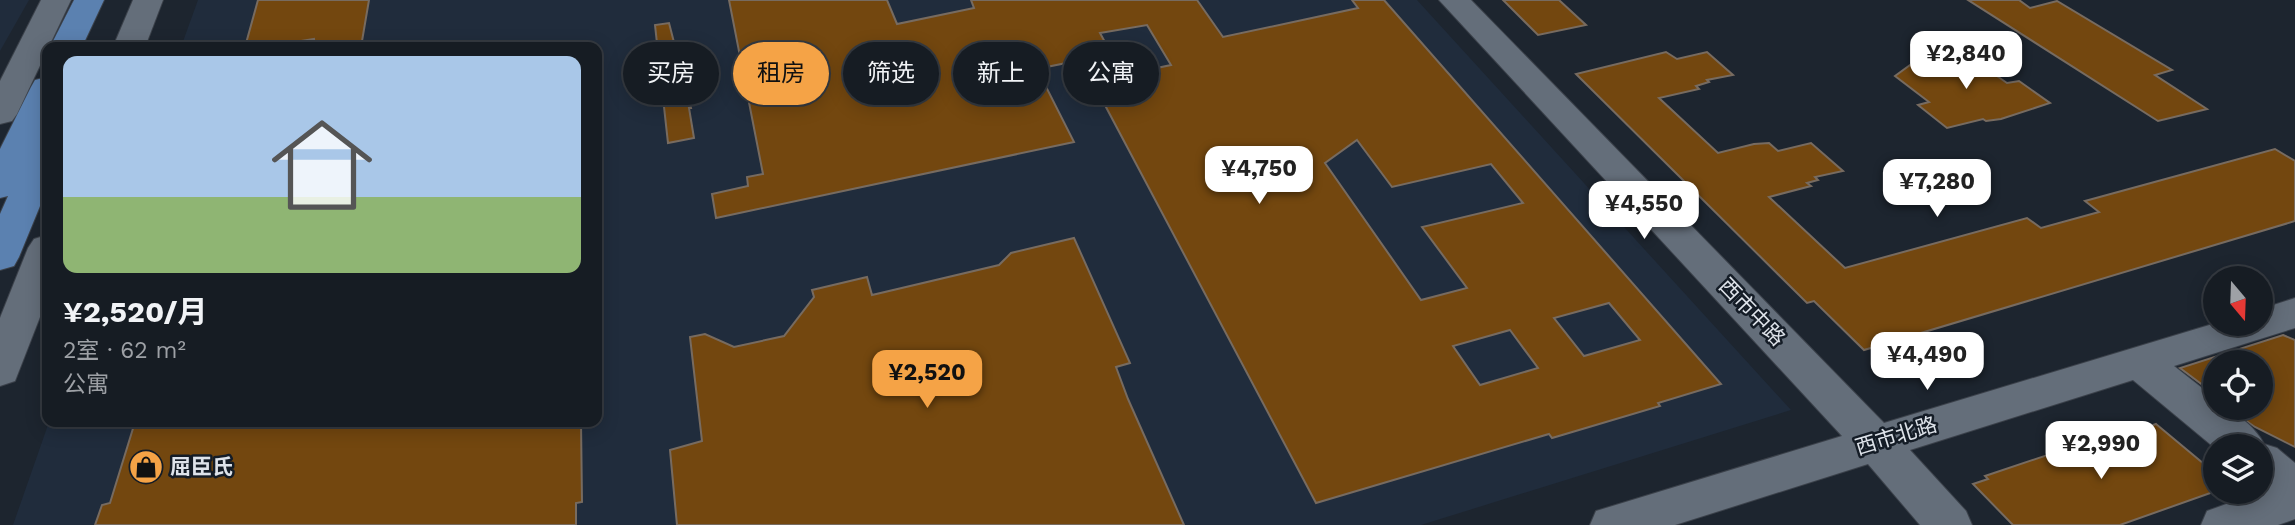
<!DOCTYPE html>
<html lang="zh">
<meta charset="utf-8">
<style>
body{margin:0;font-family:"Work Sans","Noto Sans SC",sans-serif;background:#232930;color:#f1f3f6;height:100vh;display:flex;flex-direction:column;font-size:26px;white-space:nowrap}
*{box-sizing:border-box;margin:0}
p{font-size:23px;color:#9ea1a6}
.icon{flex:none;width:38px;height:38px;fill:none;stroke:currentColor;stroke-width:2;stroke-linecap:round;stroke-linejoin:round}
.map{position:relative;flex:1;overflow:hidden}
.side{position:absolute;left:42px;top:42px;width:560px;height:385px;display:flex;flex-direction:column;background:#161c23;border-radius:14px;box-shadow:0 4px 18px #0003,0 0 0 2px #353a41}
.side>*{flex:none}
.top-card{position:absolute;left:623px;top:42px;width:665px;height:63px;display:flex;gap:14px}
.needle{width:46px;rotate:161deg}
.fabs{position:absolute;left:2203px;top:266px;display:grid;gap:14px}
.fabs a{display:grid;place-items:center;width:70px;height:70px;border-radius:50%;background:#161c23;box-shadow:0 4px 18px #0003,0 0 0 2px #353a41;font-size:35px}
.price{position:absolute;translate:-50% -60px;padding:0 16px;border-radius:14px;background:#fff;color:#222;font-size:23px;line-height:46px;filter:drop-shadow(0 2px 4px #0008)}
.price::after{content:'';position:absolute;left:50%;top:42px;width:21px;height:16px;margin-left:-10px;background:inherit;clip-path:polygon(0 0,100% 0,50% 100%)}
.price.selected{background:#f5a346;color:#111}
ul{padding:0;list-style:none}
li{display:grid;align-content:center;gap:14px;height:371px;padding:0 21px}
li+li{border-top:2px solid #353a41}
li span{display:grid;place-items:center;height:217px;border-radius:14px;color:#555}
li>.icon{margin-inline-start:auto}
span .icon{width:126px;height:126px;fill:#fffc;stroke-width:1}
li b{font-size:30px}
.tag{padding:0 24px;border-radius:32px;background:#161c23;box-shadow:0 4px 18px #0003,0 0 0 2px #353a41;font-size:24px;line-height:63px}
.tag.selected{background:#f5a346;color:#111}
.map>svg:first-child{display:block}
</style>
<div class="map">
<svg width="2295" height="525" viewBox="0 0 2295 525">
<rect width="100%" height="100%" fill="#1d252f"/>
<!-- built -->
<g fill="#202c3c">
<polygon points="0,0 29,0 0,51"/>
<polygon points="198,0 1417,0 1791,410 1421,525 13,525 49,422 597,422 597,47 181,47"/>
</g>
<!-- building -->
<g fill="#73470f" stroke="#776b60" stroke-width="2" fill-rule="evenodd">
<polygon points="258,0 369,0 361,47 315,47 314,39 264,47 245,47"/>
<path d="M729 0H887L897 24 974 8 971 0H1197L1223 37 1358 8 1352 0H1384L1721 384 1658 403 1660 406 1552 438 1549 434 1316 503 1081 60 1037 69 1074 142 716 218 712 194 748 186 747 177 763 174ZM1147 25 1171 65 1123 75 1100 33ZM1357 140 1392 187 1491 164 1523 203 1422 227 1467 288 1421 300 1325 163ZM1609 303 1640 340 1584 356 1554 318ZM1510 330 1538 368 1480 385 1453 346Z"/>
<polygon points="1503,0 1559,0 1586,25 1538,35"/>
<polygon points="1968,0 2019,0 2030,8 2057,1 2172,70 2155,75 2207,109 2158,121"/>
<polygon points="669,23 691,108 689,108 694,138 668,143 655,25"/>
<polygon points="1666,52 1677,59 1707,52 1733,75 1707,80 1709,82 1696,86 1699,89 1659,98 1718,153 1754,144 1769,143 1778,151 1811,143 1843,171 1815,177 1818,180 1807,183 1811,186 1769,197 1845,268 2027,218 2041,228 2099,212 2085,201 2275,149 2295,161 2295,221 1864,350 1814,301 1807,303 1576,74"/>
<polygon points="1947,53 1961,63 1977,62 2007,83 2019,81 2050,103 2001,119 1986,121 1983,119 1947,128 1918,105 1929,102 1895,76 1917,60"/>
<polygon points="1074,238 1130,363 1116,367 1128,399 1184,525 677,525 670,450 702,441 690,337 705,334 734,347 784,336 814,297 812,290 867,277 872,295 999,265 1011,253"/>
<polygon points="2283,335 2295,340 2295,447 2255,427 2228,408 2261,408 2261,362 2216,362 2216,395 2180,368"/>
<polygon points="135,422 581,422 582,502 576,503 576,525 95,525 102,505 110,503"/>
<polygon points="2156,424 2216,474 2216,491 2120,525 2013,525 1973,484 1988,479 1985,476 2137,425 2142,429"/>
</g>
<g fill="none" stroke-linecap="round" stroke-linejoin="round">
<!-- minor casing -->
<g stroke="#3b414a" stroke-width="2">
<g id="minor">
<polygon points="41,0 71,0 17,114 12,121 0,124 0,81"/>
<polygon points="133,0 163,0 145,47 113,47"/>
<path d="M1439 0H1471L1884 423 2216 323 2261 324V309L2295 298V328L2174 366 2216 399V408C2234 408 2256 428 2264 444L2277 448 2295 463V519L2278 525H2201L2207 511 2265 490 2261 487V446H2216V449L2133 380 1910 450 1966 511 1972 525H1920L1868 464 1675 525H1590L1596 511 1842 436Z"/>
<polygon points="47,235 47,299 15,381 0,386 0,318 28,248 34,239"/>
</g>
</g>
<!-- major casing -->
<g stroke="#3b414a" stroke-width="2">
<g id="major">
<polygon points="74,0 104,0 82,47 50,47"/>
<polygon points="47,77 47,122 40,138 47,136 47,189 19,257 14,266 0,270 0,214 8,196 0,198 0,149 31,87 35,80"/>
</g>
</g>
<!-- minor -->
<use href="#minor" fill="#646e7a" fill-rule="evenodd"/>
<!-- major -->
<use href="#major" fill="#5b81b0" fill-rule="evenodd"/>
</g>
<!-- icons -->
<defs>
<g id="shop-disc" transform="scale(1.75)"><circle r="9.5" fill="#f5a346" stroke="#141c26"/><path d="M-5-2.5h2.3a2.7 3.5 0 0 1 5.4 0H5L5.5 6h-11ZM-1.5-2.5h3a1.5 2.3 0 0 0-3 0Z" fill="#111"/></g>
</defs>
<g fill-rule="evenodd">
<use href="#shop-disc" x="146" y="467"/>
</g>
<g text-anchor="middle" stroke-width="5" stroke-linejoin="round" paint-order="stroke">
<!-- street labels -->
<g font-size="21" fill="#dee3ea" stroke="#141c26">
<text transform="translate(1752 312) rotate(46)" y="7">西市中路</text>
<text transform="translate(1896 436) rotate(-17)" y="7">西市北路</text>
</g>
<!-- poi labels -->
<g font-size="21" font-weight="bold" fill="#dee3ea" stroke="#141c26" text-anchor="start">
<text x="170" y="474">屈臣氏</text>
</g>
</g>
</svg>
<div class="fabs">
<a><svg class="needle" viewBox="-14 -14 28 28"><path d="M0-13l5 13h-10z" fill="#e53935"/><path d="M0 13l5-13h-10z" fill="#9ea1a6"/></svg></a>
<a><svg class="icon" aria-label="locate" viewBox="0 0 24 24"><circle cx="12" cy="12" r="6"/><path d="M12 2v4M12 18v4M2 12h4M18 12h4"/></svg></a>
<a><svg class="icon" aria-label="layers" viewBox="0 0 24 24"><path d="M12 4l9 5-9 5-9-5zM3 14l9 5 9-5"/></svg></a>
</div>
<b class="price" style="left:1966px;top:91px">¥2,840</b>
<b class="price" style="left:1259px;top:206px">¥4,750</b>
<b class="price" style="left:1937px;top:219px">¥7,280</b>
<b class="price" style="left:1644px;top:241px">¥4,550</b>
<b class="price" style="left:1927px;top:392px">¥4,490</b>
<b class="price selected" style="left:927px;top:410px">¥2,520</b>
<b class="price" style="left:2101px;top:481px">¥2,990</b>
<div class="top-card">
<a class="tag">买房</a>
<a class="tag selected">租房</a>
<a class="tag">筛选</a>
<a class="tag">新上</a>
<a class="tag">公寓</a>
</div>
<section class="side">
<ul>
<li><span style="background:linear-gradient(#a9c7e8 65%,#8fb573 0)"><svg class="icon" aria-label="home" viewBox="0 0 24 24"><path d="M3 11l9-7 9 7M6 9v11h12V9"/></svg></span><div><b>¥2,520/月</b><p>2室 · 62 m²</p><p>公寓</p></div></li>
</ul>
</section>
</div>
